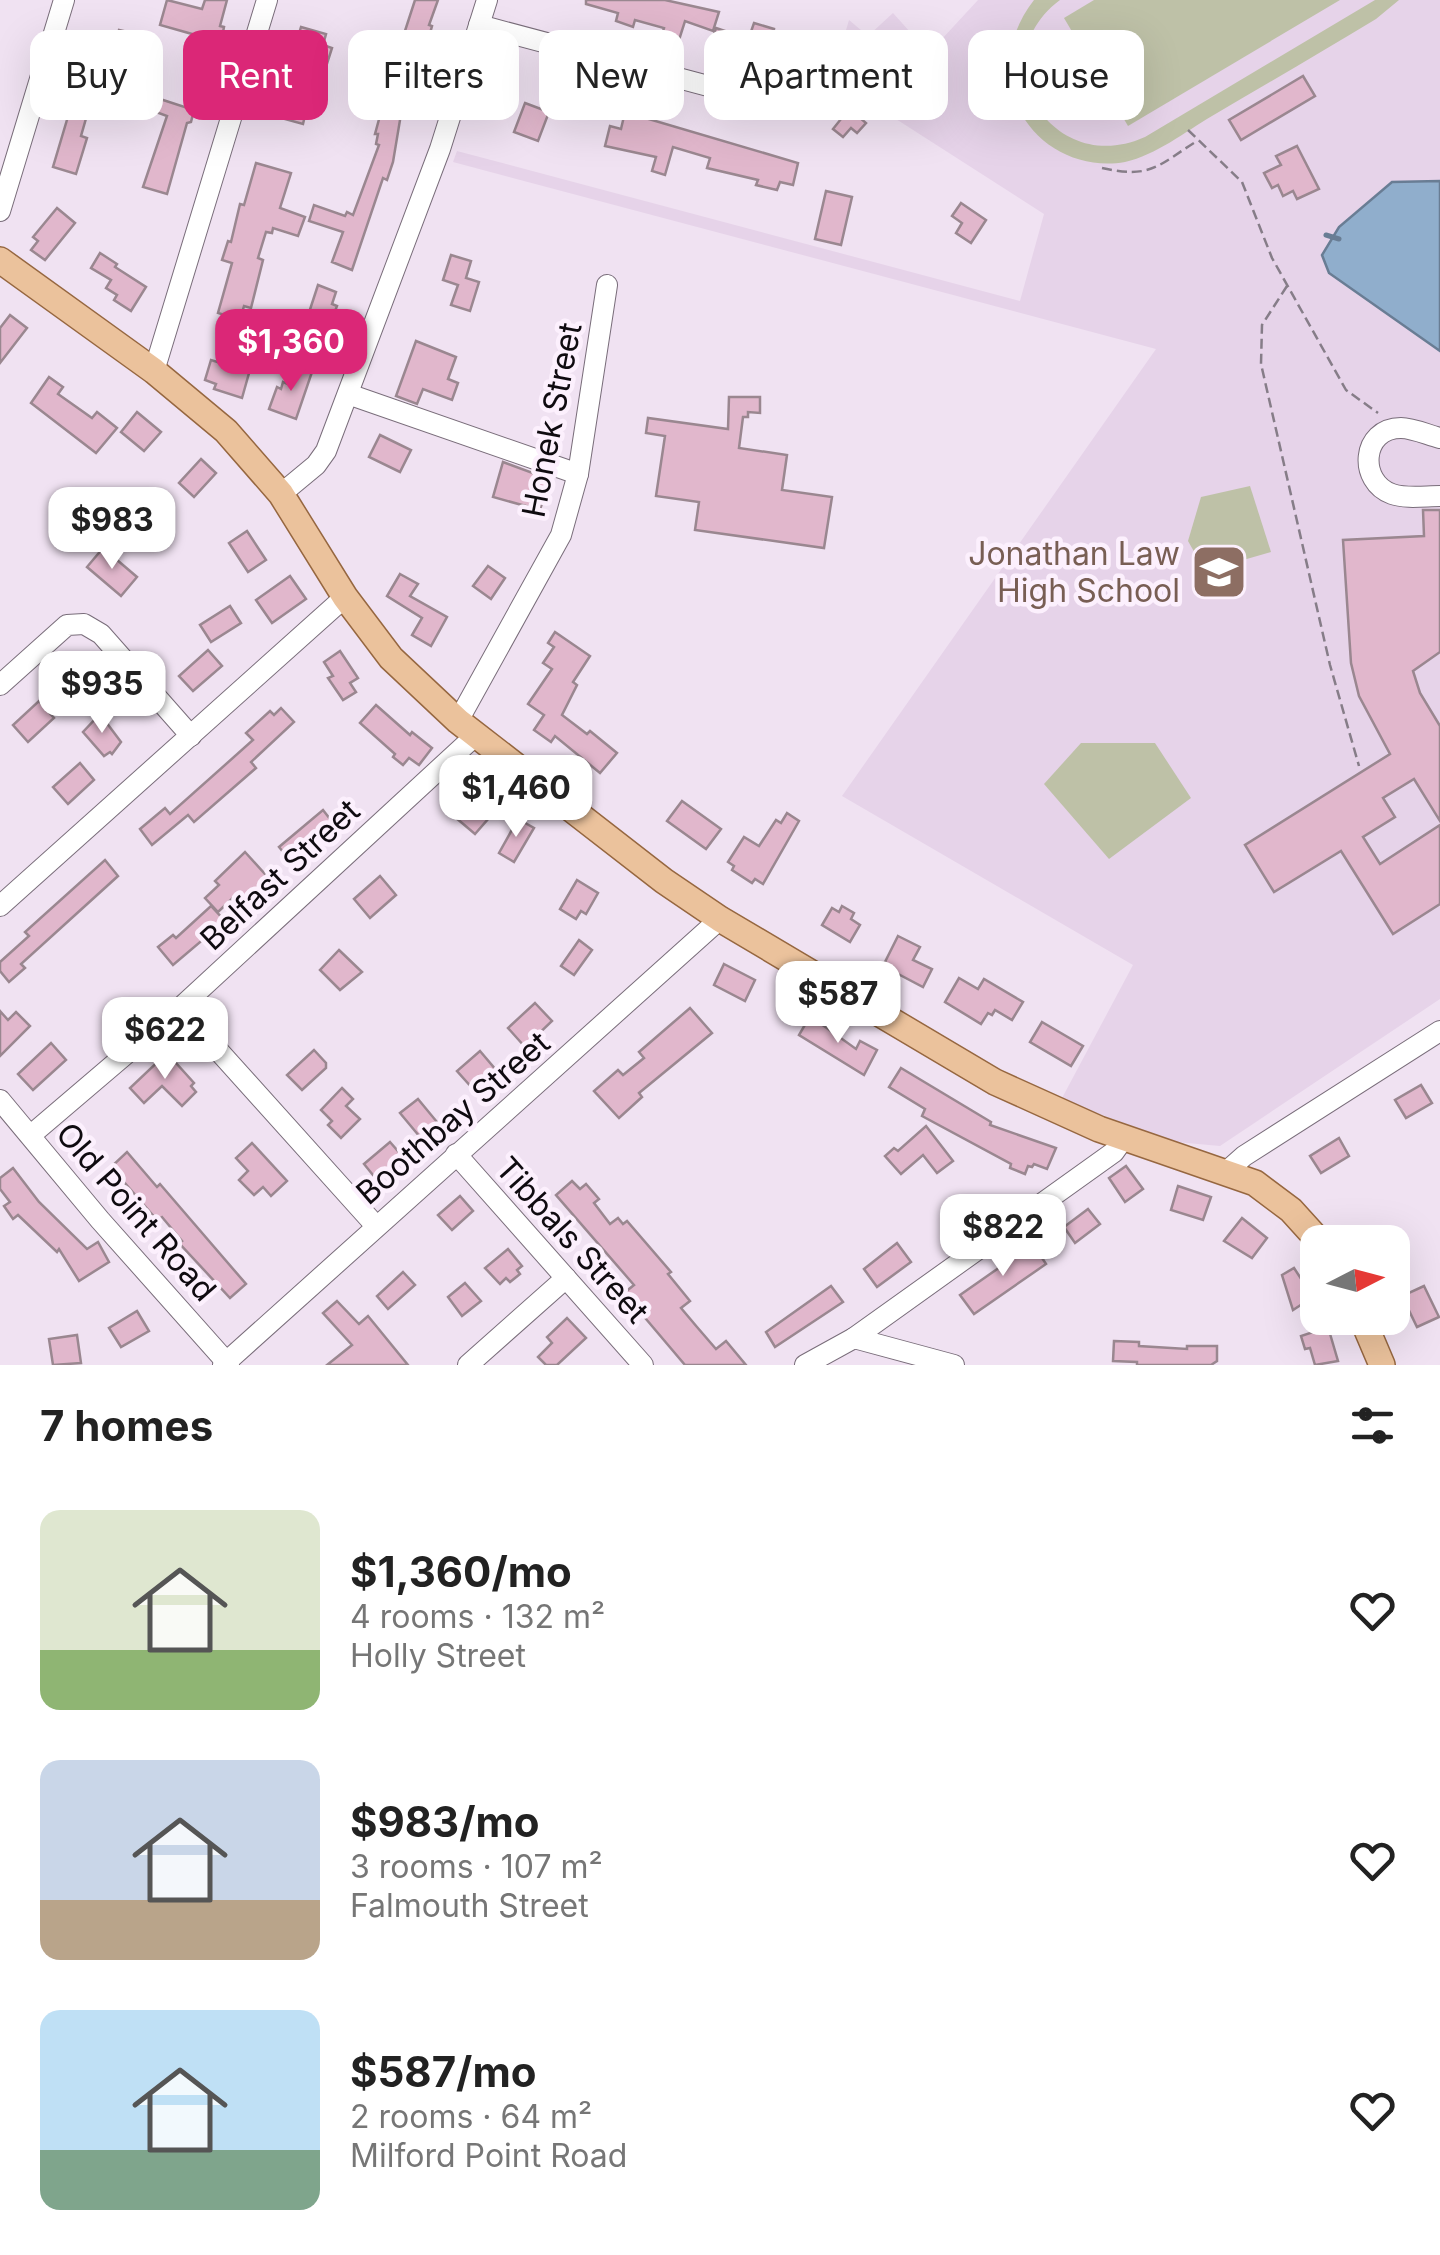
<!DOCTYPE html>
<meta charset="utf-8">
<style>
body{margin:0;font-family:Inter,sans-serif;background:#f6f6f6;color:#222;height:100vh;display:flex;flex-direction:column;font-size:38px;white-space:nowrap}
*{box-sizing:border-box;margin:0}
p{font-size:32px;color:#767676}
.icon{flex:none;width:55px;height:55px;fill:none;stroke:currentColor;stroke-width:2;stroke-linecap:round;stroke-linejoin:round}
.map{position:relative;height:1365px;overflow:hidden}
.details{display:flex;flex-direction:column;background:#fff;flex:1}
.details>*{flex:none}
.top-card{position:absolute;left:30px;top:30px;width:1380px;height:90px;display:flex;gap:20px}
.needle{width:65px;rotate:84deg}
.controls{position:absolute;left:1300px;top:1225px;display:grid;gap:20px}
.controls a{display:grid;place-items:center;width:110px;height:110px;border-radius:20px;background:#fff;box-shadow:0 10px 40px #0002;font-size:50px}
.price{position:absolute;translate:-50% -85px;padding:0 22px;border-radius:20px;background:#fff;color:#222;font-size:32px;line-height:65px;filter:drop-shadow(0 2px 5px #0008)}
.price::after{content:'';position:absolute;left:50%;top:60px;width:30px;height:22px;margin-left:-15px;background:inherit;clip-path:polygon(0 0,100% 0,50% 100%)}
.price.on{background:#db2777;color:#fff}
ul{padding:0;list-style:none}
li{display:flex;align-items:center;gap:30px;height:250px;padding:0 40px}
li span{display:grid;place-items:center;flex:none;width:280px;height:200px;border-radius:20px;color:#555}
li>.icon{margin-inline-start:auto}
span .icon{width:120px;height:120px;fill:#fffc;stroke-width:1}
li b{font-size:42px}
h2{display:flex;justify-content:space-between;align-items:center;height:120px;padding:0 40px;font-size:42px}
.pill{padding:0 35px;border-radius:20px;background:#fff;box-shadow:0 10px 40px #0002;font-size:35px;line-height:90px}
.pill.on{background:#db2777;color:#fff}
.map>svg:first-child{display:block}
</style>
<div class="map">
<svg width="1440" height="1365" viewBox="0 0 1440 1365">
<rect width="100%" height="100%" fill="#f0e2f2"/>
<!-- built -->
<polygon fill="#e6d3e9" points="978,0 1440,0 1440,999 1220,1146 1176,1142 1061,1100 1133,965 842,796 1156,349 453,162 457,151 1020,301 1044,214 832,78 849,20 868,36 893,13 929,53"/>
<!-- green -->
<g fill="#bec1a7">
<path d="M1034 0H1060C979 60 1052 179 1145 137L1375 0H1399L1376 19C1321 52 1267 84 1212 116 1185 132 1156 155 1125 162 1081 170 1036 147 1018 107 1001 70 1010 31 1034 0Z"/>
<polygon points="1094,0 1340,0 1128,126 1064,18"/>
<polygon points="1250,486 1271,552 1205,571 1188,541 1201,497"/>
<polygon points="1081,743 1155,743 1191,798 1109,859 1044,784"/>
</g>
<!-- water -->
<polygon fill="#90aecc" stroke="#697d94" stroke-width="2.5" points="1440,181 1440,351 1329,273 1322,255 1339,227 1392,182"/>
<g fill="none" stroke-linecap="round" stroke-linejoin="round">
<!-- stream -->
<polyline stroke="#697d94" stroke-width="5" points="1326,235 1339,239"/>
</g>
<!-- building -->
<g fill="#e1b7cc" stroke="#9a8790" stroke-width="2.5">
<polygon points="167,0 202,9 205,0 227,0 220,26 224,27 221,42 215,40 212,49 190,44 192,34 160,25"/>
<polygon points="415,0 438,0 429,25 432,26 427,44 423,43 414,70 419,72 401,114 393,162 387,180 383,178 352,270 332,262 343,232 309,221 314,205 345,216 347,212 353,215 379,145 376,144 378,134 375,134 387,90 381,88 399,32 404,34"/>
<polygon points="586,0 665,0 719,12 713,31 685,21 679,40 662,35 664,28 635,20 633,27 616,21 618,13 586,4"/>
<polygon points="754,23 774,29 773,35 831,52 826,74 762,56 764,52 746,46"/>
<polygon points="301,27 326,34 323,45 332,48 325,70 291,60"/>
<polygon points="716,28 740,36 733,57 709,49"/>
<polygon points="119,30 145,36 140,58 133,56 131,64 116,60 118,53 114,52"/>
<polygon points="1303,76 1315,96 1241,140 1229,120"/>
<polygon points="275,98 307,107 303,124 270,115"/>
<polygon points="160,99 194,110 191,122 187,123 167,194 143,187 167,116 156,112"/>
<polygon points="842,102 866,123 857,133 851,128 843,137 833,129 841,119 833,112"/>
<polygon points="72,103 89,108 81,136 87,138 76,174 53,167"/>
<polygon points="525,103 549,112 538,141 514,132"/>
<polygon points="625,112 798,163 793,185 780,182 777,190 756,185 758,180 707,168 710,158 673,147 665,175 652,171 656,157 605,146 610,126 621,129"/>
<polygon points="1297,146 1319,189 1297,199 1293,191 1283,196 1278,185 1272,188 1264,173 1281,165 1276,156"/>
<polygon points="256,163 291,173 280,208 305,217 298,236 273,228 272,233 266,232 258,258 263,260 251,308 244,306 240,320 218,313 232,263 222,260 228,241 231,242 240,204 244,205"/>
<polygon points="826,191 852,197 841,245 815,239"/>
<polygon points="961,203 986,220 971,243 956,233 962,223 952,216"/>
<polygon points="57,208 75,223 45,260 31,250 38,241 33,237"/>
<polygon points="100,253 117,264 115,267 146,287 131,311 114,300 117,295 106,288 111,280 91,268"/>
<polygon points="451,255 471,261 466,278 479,282 470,311 451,305 458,285 443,280"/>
<polygon points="318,285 336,292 332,304 337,306 322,345 301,337"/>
<polygon points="10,315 27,328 0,363 0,328"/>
<polygon points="416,341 456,357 448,379 458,383 452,400 423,389 417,404 396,396"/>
<polygon points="226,359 251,366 242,398 214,389 216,384 205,380 211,360 224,364"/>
<polygon points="294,366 312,372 296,419 269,409 277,387 281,389 283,382 288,384"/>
<polygon points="49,377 63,387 58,394 92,418 97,412 117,428 96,453 31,403"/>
<polygon points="729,397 760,397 760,413 748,412 748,417 743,417 739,448 787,455 782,490 832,497 824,548 695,530 699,502 656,496 665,436 646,433 648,418 728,429"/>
<polygon points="137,412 161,432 144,451 121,432"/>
<polygon points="380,435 411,450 400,472 369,457"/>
<polygon points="201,459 216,473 194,497 179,483"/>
<polygon points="503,462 549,479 540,510 493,497"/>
<polygon points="1423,510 1440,510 1440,652 1413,671 1420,693 1440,726 1440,821 1414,779 1383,798 1395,817 1363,837 1380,864 1440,825 1440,904 1393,934 1341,851 1274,892 1245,845 1390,754 1359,696 1351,663 1343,540 1424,536"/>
<polygon points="247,531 266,560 248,572 229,543"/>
<polygon points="103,548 137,577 121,596 87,567"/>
<polygon points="488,566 505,578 491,599 473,586"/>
<polygon points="400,574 418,584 410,596 447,617 431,646 412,635 422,618 387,596"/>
<polygon points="290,576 306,599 272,623 256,600"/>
<polygon points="230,606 241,623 211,642 200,625"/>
<polygon points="555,632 590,656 573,682 577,685 562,715 587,734 590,731 617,753 600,773 555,736 551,742 534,730 544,715 528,704 552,669 543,663 554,647 548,643"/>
<polygon points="208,650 222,666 193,691 179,676"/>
<polygon points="340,651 358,678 350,683 356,692 343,700 328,678 333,676 324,662"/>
<polygon points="39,701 54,718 28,742 13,725"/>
<polygon points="376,705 410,735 412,732 432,748 419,765 409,758 403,765 393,757 395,754 360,723"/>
<polygon points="281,708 294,722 251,762 256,768 194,822 188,815 152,845 140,829 165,808 170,814 253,740 246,733 270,711 274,715"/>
<polygon points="100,714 121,742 112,754 110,752 104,756 83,732"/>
<polygon points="80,763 94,780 68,804 53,787"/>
<polygon points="475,793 495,811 475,834 455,817"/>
<polygon points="682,801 721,829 706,849 667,821"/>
<polygon points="323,810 337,828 293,864 279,847"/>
<polygon points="787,813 799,821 763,884 755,879 752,883 732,870 734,866 728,862 744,837 759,846 776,820 781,823"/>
<polygon points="518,819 534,828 514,862 499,853"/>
<polygon points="245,852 273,883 250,905 238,893 218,912 205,898 219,885 215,881"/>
<polygon points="105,860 118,876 21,964 25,968 9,982 0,971 0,962 29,936 25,932"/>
<polygon points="380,876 396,895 370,918 354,899"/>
<polygon points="577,880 598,893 586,914 581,911 576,919 560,909"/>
<polygon points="211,906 225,921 173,965 158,947 173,935 176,938"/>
<polygon points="842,906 854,913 851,919 860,925 850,942 822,925 832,908 839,912"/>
<polygon points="898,936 920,947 913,960 932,969 923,987 883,966"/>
<polygon points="579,940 592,950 574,975 561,966"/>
<polygon points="339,950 362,972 340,990 320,970"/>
<polygon points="724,964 755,980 745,1001 714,985"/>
<polygon points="959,978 978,989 984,979 1023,1002 1012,1020 995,1010 992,1015 988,1013 981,1024 945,1002"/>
<polygon points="535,1003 552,1021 525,1047 508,1028"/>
<polygon points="690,1008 712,1033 639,1093 642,1097 619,1118 594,1091 618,1070 623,1075 644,1058 639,1052"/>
<polygon points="0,1011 8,1020 16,1012 30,1026 0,1056"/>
<polygon points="810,1016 856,1049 860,1041 877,1050 864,1075 799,1035"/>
<polygon points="1042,1022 1083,1046 1071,1066 1030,1042"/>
<polygon points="51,1043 66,1060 33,1090 18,1074"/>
<polygon points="314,1050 326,1063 326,1068 302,1090 287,1075"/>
<polygon points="480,1051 496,1070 474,1090 457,1071"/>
<polygon points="167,1053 194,1083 191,1086 196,1092 182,1106 162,1086 144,1103 130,1088"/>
<polygon points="901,1068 991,1122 990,1125 1056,1148 1047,1169 1034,1164 1032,1167 1028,1166 1025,1174 1010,1168 1011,1164 922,1116 925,1109 889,1087"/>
<polygon points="1421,1085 1432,1103 1406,1118 1395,1100"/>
<polygon points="342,1088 353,1099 346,1106 360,1119 341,1138 328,1125 332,1121 321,1110"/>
<polygon points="418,1099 437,1122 420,1137 400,1113"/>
<polygon points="926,1126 953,1161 937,1173 923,1155 901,1174 885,1156 894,1148 898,1151"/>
<polygon points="1339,1138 1349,1156 1321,1173 1310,1156"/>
<polygon points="390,1142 403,1157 377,1180 364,1164"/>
<polygon points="252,1143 287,1181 271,1196 263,1187 254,1195 239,1180 248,1171 236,1158"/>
<polygon points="127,1152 157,1187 160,1184 246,1284 230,1298 179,1243 182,1241 162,1217 157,1220 111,1167"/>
<polygon points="1126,1166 1143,1189 1125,1202 1109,1178"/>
<polygon points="13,1168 39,1202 87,1249 98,1242 109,1262 79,1281 59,1249 57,1252 18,1215 13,1219 4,1206 10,1202 0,1189 0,1178"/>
<polygon points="572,1181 580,1189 586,1184 599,1199 594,1203 610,1224 618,1218 623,1224 627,1221 671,1272 668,1274 690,1301 681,1308 697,1327 716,1349 726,1341 746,1365 685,1365 624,1293 634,1285 556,1195"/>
<polygon points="1178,1186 1211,1197 1203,1220 1171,1210"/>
<polygon points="460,1196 473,1211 452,1230 438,1215"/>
<polygon points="1088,1209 1100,1224 1075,1243 1064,1227"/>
<polygon points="1242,1218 1267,1238 1252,1258 1224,1241"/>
<polygon points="897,1243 911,1262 877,1287 864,1269"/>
<polygon points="1033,1244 1046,1264 974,1314 960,1295"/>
<polygon points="508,1249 522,1266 517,1270 520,1274 510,1282 506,1278 500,1284 485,1268"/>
<polygon points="1294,1268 1313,1297 1293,1310 1282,1275"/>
<polygon points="403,1272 415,1285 388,1309 377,1296"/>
<polygon points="465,1283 481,1301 462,1316 448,1297"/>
<polygon points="831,1286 843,1302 775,1347 766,1332"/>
<polygon points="1424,1286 1439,1317 1417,1327 1402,1296"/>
<polygon points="337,1301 359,1324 368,1316 408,1365 327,1365 352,1345 323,1313"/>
<polygon points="137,1311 149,1331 121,1347 109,1328"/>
<polygon points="567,1318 586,1338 557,1365 546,1365 538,1357 552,1343 547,1337"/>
<polygon points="1328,1327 1338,1361 1315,1365 1310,1348 1305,1349 1301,1336"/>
<polygon points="77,1335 81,1363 53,1365 49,1339"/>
<polygon points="1114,1341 1139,1342 1139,1346 1187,1349 1187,1346 1217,1346 1217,1361 1211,1365 1137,1365 1137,1362 1113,1361"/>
</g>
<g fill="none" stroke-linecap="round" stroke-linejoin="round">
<!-- minor casing -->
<g stroke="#796d7a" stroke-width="22">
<g id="minor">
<polyline points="479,25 783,106"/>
<polyline points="0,211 64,0"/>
<polyline points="154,371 267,0"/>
<polyline points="348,394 578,474"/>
<path d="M1440 438C1428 435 1413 428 1401 428 1361 428 1358 482 1392 494 1406 499 1425 496 1440 496"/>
<polyline points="281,494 316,465 326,451 440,149 487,0"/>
<polyline points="0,685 67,625 84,624 101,634 191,736"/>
<polyline points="458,721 561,535 578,474 607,285"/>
<polyline points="0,906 345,597"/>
<polyline points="180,1008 376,1226"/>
<polyline points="0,1100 100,1220 229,1365"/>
<polyline points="31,1135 180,1008 476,735"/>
<polyline points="456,1154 643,1365"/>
<polyline points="1226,1172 1244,1156 1440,1031"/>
<polyline points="854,1338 1114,1152 1124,1138"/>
<polyline points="223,1365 720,919"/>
<polyline points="468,1365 566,1278"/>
<polyline points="805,1365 854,1338 954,1365"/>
</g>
</g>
<!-- major casing -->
<g stroke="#966740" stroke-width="28">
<g id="major">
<polyline points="0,260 154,371 226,431 281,494 345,597 391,658 458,721 664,881 720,919 995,1082 1099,1129 1255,1183 1291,1210 1320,1242"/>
<polyline points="1362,1318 1382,1365"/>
</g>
</g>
<!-- path -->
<g stroke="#867d88" stroke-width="2.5" stroke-dasharray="10 5" stroke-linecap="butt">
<polyline points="1188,130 1242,182 1272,258 1346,390 1378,413"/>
<path d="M1102 168C1151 179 1157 166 1197 141"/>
<polyline points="1287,286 1262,325 1261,364 1330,665 1359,766"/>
</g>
<!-- minor -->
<use href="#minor" stroke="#fff" stroke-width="20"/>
<!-- major -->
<use href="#major" stroke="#ebc29c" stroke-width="25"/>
</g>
<!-- icons -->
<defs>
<g id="school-square" transform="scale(2.875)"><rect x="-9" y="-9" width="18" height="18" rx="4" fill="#8d6e63" stroke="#fcf0fd"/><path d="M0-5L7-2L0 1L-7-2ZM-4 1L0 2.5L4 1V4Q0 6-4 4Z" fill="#fff"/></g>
</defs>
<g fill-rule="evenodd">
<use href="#school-square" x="1219" y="572"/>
</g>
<g text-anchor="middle" stroke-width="9" stroke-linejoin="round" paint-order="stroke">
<!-- street labels -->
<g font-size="32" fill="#0f0b10" stroke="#fcf0fd">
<text transform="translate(552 420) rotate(-79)" y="11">Honek Street</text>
<text transform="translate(280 875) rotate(-43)" y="11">Belfast Street</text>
<text transform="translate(453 1118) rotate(-41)" y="11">Boothbay Street</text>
<text transform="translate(136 1212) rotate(49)" y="11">Old Point Road</text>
<text transform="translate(572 1240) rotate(48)" y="11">Tibbals Street</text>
</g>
<!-- education labels -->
<g font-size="32" fill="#785e54" stroke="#fcf0fd" text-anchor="end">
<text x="1180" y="565">Jonathan Law<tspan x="1180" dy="37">High School</tspan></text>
</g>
</g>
</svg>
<div class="controls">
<a><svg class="needle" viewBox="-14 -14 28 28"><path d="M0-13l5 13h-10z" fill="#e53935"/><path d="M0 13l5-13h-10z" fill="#767676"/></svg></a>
</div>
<b class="price on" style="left:291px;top:394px">$1,360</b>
<b class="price" style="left:112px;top:572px">$983</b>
<b class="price" style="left:102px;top:736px">$935</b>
<b class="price" style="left:516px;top:840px">$1,460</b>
<b class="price" style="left:838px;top:1046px">$587</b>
<b class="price" style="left:165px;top:1082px">$622</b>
<b class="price" style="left:1003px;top:1279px">$822</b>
<div class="top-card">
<a class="pill">Buy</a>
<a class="pill on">Rent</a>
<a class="pill">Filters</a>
<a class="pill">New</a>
<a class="pill">Apartment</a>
<a class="pill">House</a>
</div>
</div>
<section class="details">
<h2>7 homes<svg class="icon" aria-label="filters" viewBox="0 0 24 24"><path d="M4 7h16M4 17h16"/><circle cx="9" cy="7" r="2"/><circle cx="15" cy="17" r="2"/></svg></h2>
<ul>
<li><span style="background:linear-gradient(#dfe7d0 70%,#8fb573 0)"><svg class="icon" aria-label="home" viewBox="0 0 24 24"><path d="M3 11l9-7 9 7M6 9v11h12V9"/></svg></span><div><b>$1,360/mo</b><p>4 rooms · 132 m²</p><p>Holly Street</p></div><svg class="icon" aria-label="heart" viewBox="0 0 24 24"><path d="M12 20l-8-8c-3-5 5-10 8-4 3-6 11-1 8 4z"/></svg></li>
<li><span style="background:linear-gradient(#c9d6e8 70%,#b9a48a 0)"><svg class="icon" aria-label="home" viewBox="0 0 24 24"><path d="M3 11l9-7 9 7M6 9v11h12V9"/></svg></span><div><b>$983/mo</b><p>3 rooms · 107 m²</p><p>Falmouth Street</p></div><svg class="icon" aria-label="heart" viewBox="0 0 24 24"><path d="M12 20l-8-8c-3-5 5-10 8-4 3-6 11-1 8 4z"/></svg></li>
<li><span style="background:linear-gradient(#bfe0f5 70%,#7fa58c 0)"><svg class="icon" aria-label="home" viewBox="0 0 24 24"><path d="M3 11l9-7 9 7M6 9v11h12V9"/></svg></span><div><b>$587/mo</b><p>2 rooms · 64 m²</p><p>Milford Point Road</p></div><svg class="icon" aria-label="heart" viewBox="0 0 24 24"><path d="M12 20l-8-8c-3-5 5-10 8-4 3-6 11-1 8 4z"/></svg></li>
</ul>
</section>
